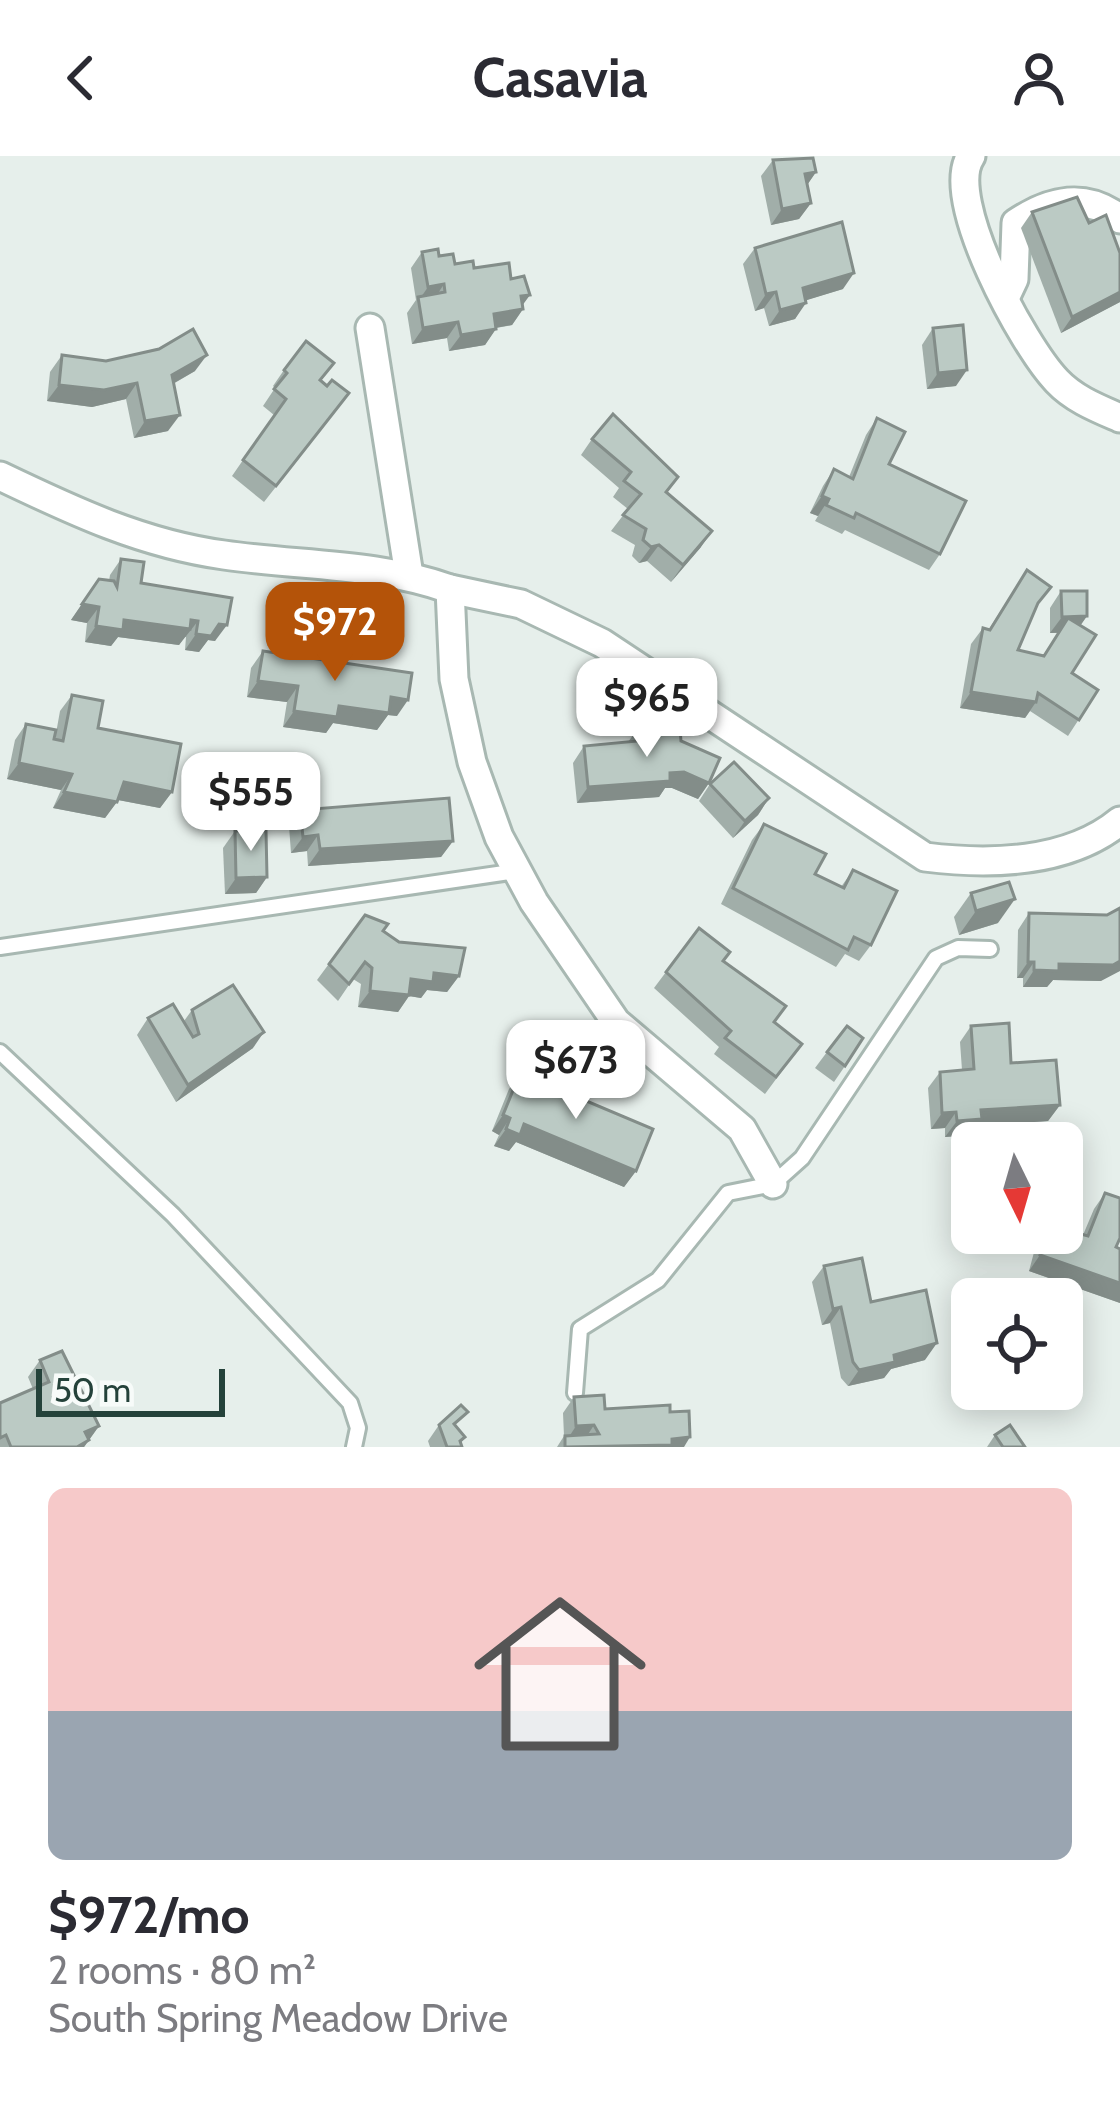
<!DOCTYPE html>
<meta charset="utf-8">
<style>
body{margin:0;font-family:Cabin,sans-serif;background:#f2f2f3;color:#2b2b33;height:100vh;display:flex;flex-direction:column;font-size:45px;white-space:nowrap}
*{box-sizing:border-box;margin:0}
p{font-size:39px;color:#7c7c81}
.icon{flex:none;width:66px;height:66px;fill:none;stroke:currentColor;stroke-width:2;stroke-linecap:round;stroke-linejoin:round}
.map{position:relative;height:1291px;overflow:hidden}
.details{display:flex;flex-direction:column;background:#fff;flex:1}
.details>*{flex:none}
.needle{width:78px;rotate:175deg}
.buttons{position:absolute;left:951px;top:966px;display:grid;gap:24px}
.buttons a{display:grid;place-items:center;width:132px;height:132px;border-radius:18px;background:#fff;box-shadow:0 6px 30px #0003;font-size:60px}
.scale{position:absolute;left:36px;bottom:30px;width:189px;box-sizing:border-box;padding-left:12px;border:6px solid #24423a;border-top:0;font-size:33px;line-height:42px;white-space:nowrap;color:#24423a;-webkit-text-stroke:9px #f7fbf9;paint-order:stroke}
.price{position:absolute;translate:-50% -102px;padding:0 27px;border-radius:24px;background:#fff;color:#222;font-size:39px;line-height:78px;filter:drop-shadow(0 3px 6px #0008)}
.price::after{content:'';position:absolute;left:50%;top:72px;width:36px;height:27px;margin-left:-18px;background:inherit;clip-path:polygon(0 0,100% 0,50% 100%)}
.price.current{background:#b45309;color:#fff}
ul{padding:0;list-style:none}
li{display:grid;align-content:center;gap:24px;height:636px;padding:0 48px}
li span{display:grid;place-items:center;height:372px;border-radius:18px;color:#555}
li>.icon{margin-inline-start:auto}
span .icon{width:216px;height:216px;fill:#fffc;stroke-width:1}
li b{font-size:51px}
header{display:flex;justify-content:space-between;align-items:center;height:156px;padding:0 48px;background:#fff;font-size:54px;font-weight:700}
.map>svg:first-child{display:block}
</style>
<header><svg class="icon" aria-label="back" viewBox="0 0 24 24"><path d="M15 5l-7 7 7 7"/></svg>Casavia<svg class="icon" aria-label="person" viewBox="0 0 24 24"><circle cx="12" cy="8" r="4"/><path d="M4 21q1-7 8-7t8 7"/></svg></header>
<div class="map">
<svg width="1120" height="1291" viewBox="0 0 1120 1291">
<rect width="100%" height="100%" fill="#e6efeb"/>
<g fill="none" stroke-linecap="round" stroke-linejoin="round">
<!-- lane casing -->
<g stroke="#a8b8b2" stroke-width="20">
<g id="lane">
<polyline points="0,791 517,715"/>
<polyline points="0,896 173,1059 350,1247 358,1272 354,1291"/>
<polyline points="575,1237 580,1173 658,1124 728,1037 773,1028 802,1002 936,802 958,792 990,793"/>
</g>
</g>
<!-- street casing -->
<g stroke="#a8b8b2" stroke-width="33">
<g id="street">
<path d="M971 0C942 42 1024 191 1057 225 1074 243 1097 252 1120 262"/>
<path d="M1006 140 1014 123 1016 67C1050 44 1086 36 1120 63"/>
<polyline points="370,172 409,419"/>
<path d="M0 320C73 355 143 388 224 399 300 410 377 407 450 433L454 523 472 606 499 681 534 746 616 866 742 973 773 1028"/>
<path d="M450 433 521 448 602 487 925 701C988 709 1068 708 1120 665"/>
</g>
</g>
<!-- lane -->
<use href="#lane" stroke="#fff" stroke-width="14"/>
<!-- street -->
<use href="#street" stroke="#fff" stroke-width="27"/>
</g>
<!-- wall -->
<g fill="#a1aea9">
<polygon points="773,4 816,16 807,29 811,47 799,63 771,69 761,20"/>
<polygon points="1032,56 1120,97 1120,146 1061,177 1021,72"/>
<polygon points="755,92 843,133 806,144 795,163 769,170 764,152 755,155 743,108"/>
<polygon points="422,96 439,100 455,108 511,123 523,153 512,169 496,172 485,189 449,195 447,182 412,188 407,157 416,144 411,112"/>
<polygon points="933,172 956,230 927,233 922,189"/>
<polygon points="62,199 195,215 173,228 168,275 134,282 126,243 92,251 47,245 50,216"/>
<polygon points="284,214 321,225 337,253 264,346 232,320 274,259 263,250 275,232 273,230"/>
<polygon points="877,262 889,308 940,398 929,414 845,374 842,378 815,365 818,360 810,357 823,330 834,313 849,321 866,279"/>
<polygon points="592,283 678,321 667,337 701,391 671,426 647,405 639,407 632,400 635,389 611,375 628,353 613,341 619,332 581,299"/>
<polygon points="121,403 141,427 232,442 215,485 208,484 199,496 185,494 186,481 184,481 179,489 118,481 111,490 85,486 87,467 71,464 99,423 109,425 110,419"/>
<polygon points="1027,414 1036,452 1018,494 1043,500 1058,477 1050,477 1050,452 1061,435 1087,460 1080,469 1072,517 1098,534 1068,580 1030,555 1025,562 960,552 971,488 983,472 989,473"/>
<polygon points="263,495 397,560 388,559 377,574 333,567 326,577 283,571 287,546 247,541 251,512"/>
<polygon points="72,539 98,572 172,636 160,652 118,644 105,662 53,652 61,634 7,623 15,584 26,568 55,583 60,555"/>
<polygon points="637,574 681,585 709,627 698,643 672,632 665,632 659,641 577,647 573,607 584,590 628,586"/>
<polygon points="710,628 769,642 758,659 733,682 699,645"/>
<polygon points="300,654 453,685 441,701 308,710 307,695 291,697 289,670"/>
<polygon points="764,668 815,718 841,731 853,714 871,789 859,805 845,798 836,811 721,748 752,684"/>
<polygon points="235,675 267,721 256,737 225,738 223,692"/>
<polygon points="971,737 998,767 959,779 954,761"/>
<polygon points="1029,757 1101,825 1053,824 1047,831 1023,831 1023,822 1017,822 1018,774"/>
<polygon points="365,759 399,786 459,820 447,836 427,834 421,842 409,840 398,856 358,851 361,828 353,823 338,845 317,824"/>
<polygon points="699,772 723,806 786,850 775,866 802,888 765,938 714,898 719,891 654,832"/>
<polygon points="192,854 253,892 176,946 137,879 148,862 184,865"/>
<polygon points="971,870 1060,949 1048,965 977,970 970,979 945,981 945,972 931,973 928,932 940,916 962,914 960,886"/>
<polygon points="827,896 845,910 834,926 815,912"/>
<polygon points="520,917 636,1015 624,1031 516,986 509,995 494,990 499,979 492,975 509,933"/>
<polygon points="1105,1037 1116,1091 1120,1093 1120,1147 1029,1115 1037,1085 1043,1077 1083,1079 1094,1053"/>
<polygon points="824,1110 871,1146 925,1204 891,1213 884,1222 848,1230 841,1222 830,1167 822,1169 812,1126"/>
<polygon points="40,1204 99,1270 84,1291 0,1291 0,1247 33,1233 28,1221"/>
<polygon points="574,1241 605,1253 670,1256 684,1291 557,1291 564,1280 563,1257"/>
<polygon points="439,1269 457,1271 465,1281 461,1287 462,1291 430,1291 428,1285"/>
<polygon points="995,1279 1025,1291 987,1291"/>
</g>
<!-- shaded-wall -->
<g fill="#838d89">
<polygon points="816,16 805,32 805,18"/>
<polygon points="811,47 799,63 771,69 782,53"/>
<polygon points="854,117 843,133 791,149 803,132"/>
<polygon points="444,128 433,145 419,144 428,131"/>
<polygon points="776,136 764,152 755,155 766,138"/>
<polygon points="1120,136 1120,146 1061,177 1072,161"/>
<polygon points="530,139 519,154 523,153 512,169 483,174 494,158 521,140"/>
<polygon points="806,147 795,163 769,170 780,154"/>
<polygon points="458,166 447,182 412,188 423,172"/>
<polygon points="496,173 485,189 449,195 461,179"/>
<polygon points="207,199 195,215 160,235 172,219"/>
<polygon points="967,214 956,230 927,233 938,217"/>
<polygon points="137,227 126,243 92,251 47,245 59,229"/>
<polygon points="180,259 168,275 134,282 145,265"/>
<polygon points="822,340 829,343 818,360 810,357"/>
<polygon points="712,375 701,391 671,426 683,409"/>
<polygon points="659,389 647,405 639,407 651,391"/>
<polygon points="82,448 99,451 87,467 71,464"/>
<polygon points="1087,460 1076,476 1050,477 1062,461"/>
<polygon points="124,464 191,464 198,465 179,489 118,481 111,490 85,486 96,470"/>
<polygon points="219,468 227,469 215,485 208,484 199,496 185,494 196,478"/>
<polygon points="258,525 298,530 287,546 247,541"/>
<polygon points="971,536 1036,546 1025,562 960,552"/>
<polygon points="391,541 408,544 397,560 388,559 377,574 333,567 326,577 283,571 294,555 339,550"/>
<polygon points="19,607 72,618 61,634 7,623"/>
<polygon points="684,616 709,627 698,643 672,632 665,632 659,641 577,647 588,631"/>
<polygon points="124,626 172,636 160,652 113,643"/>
<polygon points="64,636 117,646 105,662 53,652"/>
<polygon points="769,642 758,659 733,682 745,665"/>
<polygon points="318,679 307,695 291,697 303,681"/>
<polygon points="453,685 441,701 308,710 320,693"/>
<polygon points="267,721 256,737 225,738 236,722"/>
<polygon points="1015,743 998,767 959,779 976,755"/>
<polygon points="1120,805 1120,815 1101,825 1053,824 1047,831 1023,831 1034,814 1059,808"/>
<polygon points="1028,806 1034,806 1023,822 1017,822"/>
<polygon points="434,817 459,820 447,836 427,834 421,842 409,840 398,856 358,851 370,835"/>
<polygon points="264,876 253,892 176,946 188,929"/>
<polygon points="1060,949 1048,965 977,970 970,979 945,981 957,965 981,954"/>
<polygon points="956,956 945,972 931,973 942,957"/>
<polygon points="503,959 510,962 499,979 492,975"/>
<polygon points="524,968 636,1015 624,1031 516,986 509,995 494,990 506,973"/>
<polygon points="1040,1099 1120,1127 1120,1147 1029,1115"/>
<polygon points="841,1151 830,1167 822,1169 833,1153"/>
<polygon points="937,1187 925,1204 891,1213 884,1222 848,1230 859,1214 894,1199"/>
<polygon points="594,1269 583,1286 565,1287 576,1270"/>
<polygon points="99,1270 84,1291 77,1291 85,1276"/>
<polygon points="690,1281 684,1291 639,1291 672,1283"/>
</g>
<!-- building -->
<g fill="#bbcac4" stroke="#838d89" stroke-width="3">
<polygon points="813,2 816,16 805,18 811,47 782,53 773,4"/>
<polygon points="1077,41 1089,67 1106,59 1120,97 1120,136 1072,161 1032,56"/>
<polygon points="842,66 854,117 803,132 806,147 780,154 776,136 766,138 755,92"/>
<polygon points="438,93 439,100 453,98 455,108 473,105 474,112 509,107 511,123 524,120 530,139 521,140 523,153 494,158 496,173 461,179 458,166 423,172 418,141 445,136 444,128 428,131 422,96"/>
<polygon points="963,169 967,214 938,217 933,172"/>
<polygon points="193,173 207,199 172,219 180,259 145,265 137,227 104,234 59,229 62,199 106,205 159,193"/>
<polygon points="306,185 334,207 320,224 327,230 332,224 349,237 276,330 243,304 286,243 274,233 287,217 284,214"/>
<polygon points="613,258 678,321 666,336 712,375 683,409 659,389 651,391 643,384 646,373 623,359 641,338 624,325 631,316 592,283"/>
<polygon points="877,262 905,276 889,308 966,345 940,398 856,357 854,362 826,349 829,343 822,340 834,313 853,323"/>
<polygon points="121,403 144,406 141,427 232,442 227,469 219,468 211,480 196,478 198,465 191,464 190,473 124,464 123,474 96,470 99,451 82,448 99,423 114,425 117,431"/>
<polygon points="1027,414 1051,431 1038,447 1018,494 1044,500 1068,462 1096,479 1072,517 1098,534 1079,564 1038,537 1036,546 971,536 983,472 990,474"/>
<polygon points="1061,435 1087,435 1087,460 1062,461"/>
<polygon points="263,495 412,517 408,544 391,541 389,557 339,550 337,561 294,555 298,530 258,525"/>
<polygon points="72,539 103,545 98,572 181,588 172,636 124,626 117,646 64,636 72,618 19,607 26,568 56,574 54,583 63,585"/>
<polygon points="680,573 681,585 720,602 709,627 684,616 670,617 670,625 588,631 584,590 638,585 637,574"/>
<polygon points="734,606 769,642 745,665 710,628"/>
<polygon points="449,642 453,685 320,693 318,679 303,681 300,654"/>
<polygon points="764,668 826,698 815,718 844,732 853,714 897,735 871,789 854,781 848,794 733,732"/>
<polygon points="235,675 266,675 267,721 236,722"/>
<polygon points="1009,726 1015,743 976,755 971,737"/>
<polygon points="1120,752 1120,805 1113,809 1059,808 1059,815 1034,814 1034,806 1028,806 1029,757 1107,759"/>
<polygon points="365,759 388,768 383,775 399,786 465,792 459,820 434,817 433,826 411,823 409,839 370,835 372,812 365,806 349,828 329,808"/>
<polygon points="699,772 730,796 723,805 786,850 774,866 802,888 776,921 725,882 731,875 666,816"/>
<polygon points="233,829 264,876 188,929 148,862 173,848 193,881 199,878 192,854"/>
<polygon points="1009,867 1011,907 1056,904 1060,949 981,954 982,963 957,965 956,956 942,957 940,916 974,913 971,870"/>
<polygon points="847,870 863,882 845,910 827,896"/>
<polygon points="520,917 653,973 636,1015 524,968 520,979 506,973 510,962 503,959"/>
<polygon points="1105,1037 1120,1042 1120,1082 1116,1091 1120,1093 1120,1127 1040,1099 1046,1077 1062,1077 1062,1073 1088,1080"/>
<polygon points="862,1102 871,1146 926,1134 937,1187 894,1199 895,1206 859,1214 853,1206 841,1151 833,1153 824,1110"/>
<polygon points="62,1195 99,1270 85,1276 89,1284 77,1291 11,1291 6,1279 0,1282 0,1247 49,1226 40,1204"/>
<polygon points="604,1239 605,1253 670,1249 670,1256 689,1255 690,1281 672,1283 672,1289 565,1291 565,1280 599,1278 594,1269 576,1270 574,1241"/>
<polygon points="461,1249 468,1256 454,1268 465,1281 460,1285 462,1291 447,1291 439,1269"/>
<polygon points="1010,1269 1025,1291 1003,1291 995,1279"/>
</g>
</svg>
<div class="buttons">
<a><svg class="needle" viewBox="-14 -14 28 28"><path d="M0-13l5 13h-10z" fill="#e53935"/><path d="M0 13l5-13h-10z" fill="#7c7c81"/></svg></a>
<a><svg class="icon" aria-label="locate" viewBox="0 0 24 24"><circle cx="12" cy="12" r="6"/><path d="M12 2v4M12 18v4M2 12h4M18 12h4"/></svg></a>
</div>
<div class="scale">50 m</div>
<b class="price current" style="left:335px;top:528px">$972</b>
<b class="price" style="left:647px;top:604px">$965</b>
<b class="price" style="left:251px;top:698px">$555</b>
<b class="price" style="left:576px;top:966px">$673</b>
</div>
<section class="details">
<ul>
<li><span style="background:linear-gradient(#f6c9c9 60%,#9aa5b1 0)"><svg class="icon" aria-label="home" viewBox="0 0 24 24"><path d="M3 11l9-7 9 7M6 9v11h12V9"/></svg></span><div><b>$972/mo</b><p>2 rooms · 80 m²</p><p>South Spring Meadow Drive</p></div></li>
</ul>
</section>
